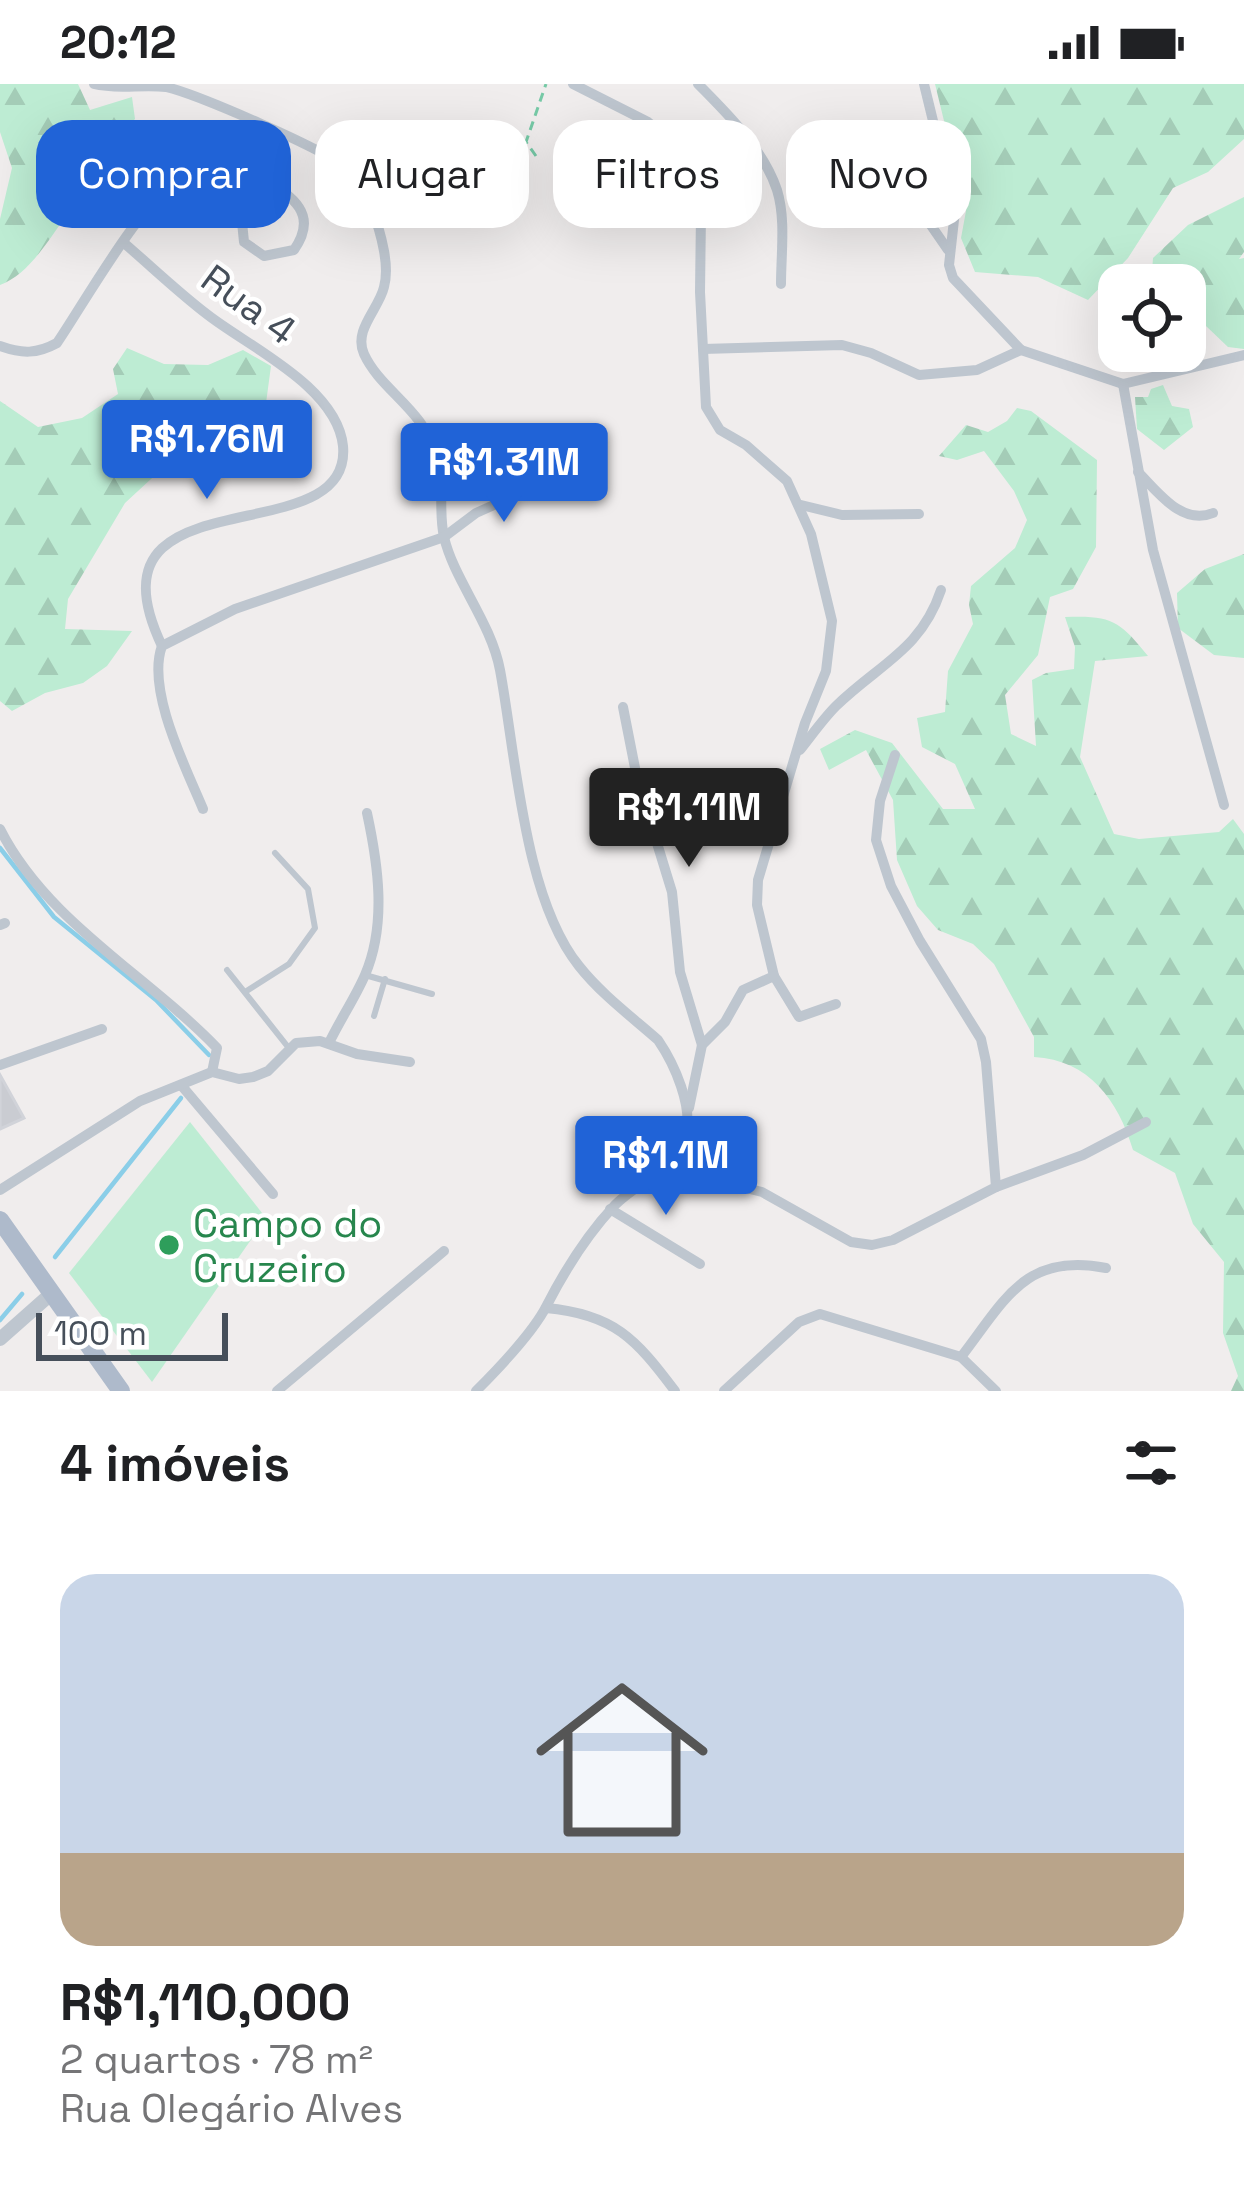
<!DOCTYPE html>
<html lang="pt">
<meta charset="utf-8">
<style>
body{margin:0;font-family:"Space Grotesk",sans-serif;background:#f2f2f2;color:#202124;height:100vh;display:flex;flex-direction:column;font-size:45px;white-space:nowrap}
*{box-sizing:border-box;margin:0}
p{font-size:39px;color:#757577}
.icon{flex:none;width:66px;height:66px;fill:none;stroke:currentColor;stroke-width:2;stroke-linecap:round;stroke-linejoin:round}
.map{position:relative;height:1307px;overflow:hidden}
.drawer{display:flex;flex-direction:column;background:#fff;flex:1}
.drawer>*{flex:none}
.top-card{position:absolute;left:36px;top:36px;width:1173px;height:108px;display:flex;gap:24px}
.tools{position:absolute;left:1098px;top:180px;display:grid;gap:24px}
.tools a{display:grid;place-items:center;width:108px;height:108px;border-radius:24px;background:#fff;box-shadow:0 12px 48px #0002;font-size:60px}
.scale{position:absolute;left:36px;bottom:30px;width:192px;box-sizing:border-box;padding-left:12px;border:6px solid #464f5a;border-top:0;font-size:33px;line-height:42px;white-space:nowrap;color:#464f5a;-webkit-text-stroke:9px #fff;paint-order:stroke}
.price{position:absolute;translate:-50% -102px;padding:0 27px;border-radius:12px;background:#2063d7;color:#fff;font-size:39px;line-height:78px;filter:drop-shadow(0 3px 6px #0008)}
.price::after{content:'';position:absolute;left:50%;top:72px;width:36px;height:27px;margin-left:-18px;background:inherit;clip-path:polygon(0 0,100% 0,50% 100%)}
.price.on{background:#222;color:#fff}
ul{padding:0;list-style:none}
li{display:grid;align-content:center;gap:24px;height:636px;padding:0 60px}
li+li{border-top:3px solid #e0e0e0}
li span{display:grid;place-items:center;height:372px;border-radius:36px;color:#555}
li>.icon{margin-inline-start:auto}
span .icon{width:216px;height:216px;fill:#fffc;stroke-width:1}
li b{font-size:51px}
h2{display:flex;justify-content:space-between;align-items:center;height:144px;padding:0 60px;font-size:51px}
.tag{padding:0 42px;border-radius:36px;background:#fff;box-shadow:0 12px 48px #0002;font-size:42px;line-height:108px}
.tag.on{background:#2063d7;color:#fff}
.status{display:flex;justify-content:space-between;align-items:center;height:84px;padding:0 60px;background:#fff;direction:ltr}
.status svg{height:33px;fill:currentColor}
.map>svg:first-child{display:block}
</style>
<div class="status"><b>20:12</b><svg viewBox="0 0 49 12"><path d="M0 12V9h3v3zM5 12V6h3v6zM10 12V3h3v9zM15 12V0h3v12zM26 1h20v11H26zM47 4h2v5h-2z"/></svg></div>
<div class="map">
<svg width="1244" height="1307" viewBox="0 0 1244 1307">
<defs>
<pattern id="forest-firs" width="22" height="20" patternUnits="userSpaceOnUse" patternTransform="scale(3)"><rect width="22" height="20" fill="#bdecd3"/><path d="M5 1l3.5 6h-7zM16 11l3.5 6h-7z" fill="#a4ccb7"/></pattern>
</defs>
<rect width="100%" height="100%" fill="#f0eded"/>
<!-- grass -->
<polygon fill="#bdecd3" points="190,1038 266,1134 152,1298 69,1189"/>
<!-- forest -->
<g fill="url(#forest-firs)">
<path d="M0 0H78L90 26 132 13 135 35C99 74 84 73 116 122L105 144 89 133H65C49 156 28 191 0 201V135L12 84 0 48Z"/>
<polygon points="935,0 1244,0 1244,55 1208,88 1173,104 1128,174 1088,216 1038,193 975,188 961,154 966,127"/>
<polygon points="1244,113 1244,168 1239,175 1244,174 1244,265 1228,263 1185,222 1185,201 1151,201 1153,174 1188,141"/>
<polygon points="127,264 164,280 208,281 243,266 271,282 264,334 239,357 164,383 125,419 68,515 65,545 132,547 107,582 83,599 45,609 12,627 0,617 0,317 38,343 82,334 118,310 113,285"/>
<polygon points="1163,301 1172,322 1189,325 1193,343 1164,366 1137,345 1135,313 1148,313 1151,305"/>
<path d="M1017 324 1031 327 1097 376 1096 463 1073 505 1050 513 1038 571 1005 611 1011 650 1036 662 1032 596 1046 589 1074 585 1075 563 1065 533C1112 531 1120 537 1148 572L1095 577 1080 673 1114 750 1139 755 1219 748 1233 735 1244 750V1307H1231L1238 1292 1223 1249 1224 1178 1193 1140 1175 1089 1133 1066C1118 1016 1089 976 1034 973V953L994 880 973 860 938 846 917 822 897 776 893 716 866 666 829 686 820 665 855 646 892 659 943 725H975L955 680 922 663 917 634 945 628 948 587 973 540 969 521 971 502 1015 464 1027 436 1014 407 984 367 957 376 939 372 966 341 988 348 1007 337Z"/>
<polygon points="1244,470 1244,574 1214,571 1178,544 1177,509 1205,485"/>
</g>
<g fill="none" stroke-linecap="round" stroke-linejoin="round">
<!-- stream -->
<g stroke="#8bcee8" stroke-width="4.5">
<polyline points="0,764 54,833 156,916 209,971"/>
<polyline points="55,1173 181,1014"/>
<polyline points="0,1236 22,1210"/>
</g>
</g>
<!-- building -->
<polygon fill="#caccd2" stroke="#d1d3d9" stroke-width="3" points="0,991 24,1034 0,1045"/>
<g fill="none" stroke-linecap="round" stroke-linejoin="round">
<!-- path -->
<polyline stroke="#76c9a6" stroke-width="3" stroke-dasharray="9 6" stroke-linecap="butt" points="536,72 526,58 546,0"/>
<!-- service -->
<g stroke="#bec6cf" stroke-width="6">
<polyline points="227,886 288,963"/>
<polyline points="365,891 432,910"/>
<polyline points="245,908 289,880 315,844 308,805 275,769"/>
<polyline points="374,932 385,895"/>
</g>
<!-- minor -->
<g stroke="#bec6cf" stroke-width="10">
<path d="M94 0C117 6 142 0 166 3 196 10 327 66 347 85 367 105 379 140 384 167 386 178 387 192 384 203 379 225 353 246 364 270 381 307 423 324 437 372 445 399 438 427 444 453 454 496 491 538 500 586 516 672 524 814 579 882 601 910 632 933 658 956 675 981 693 1022 686 1052 678 1084 634 1100 614 1122 586 1152 565 1186 547 1221 534 1247 497 1286 476 1307"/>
<polyline points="573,0 648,38 681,65 690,80 697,95 701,129 700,208 706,323 720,346 746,361 787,397 811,450 832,537 826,587 805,639 758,796 757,821 774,892 743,906 725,938 702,961 689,1024"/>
<path d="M698 0C727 29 764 66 777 106 786 135 781 170 781 200"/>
<polyline points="908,108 948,166"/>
<path d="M124 159C152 183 179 209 208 231 249 263 337 303 343 362 353 473 77 384 162 562"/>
<path d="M0 262C22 270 37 270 57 259 85 218 145 110 186 89 198 83 218 74 231 76 243 78 254 88 263 94 293 113 319 130 294 166L264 172 244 158 240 118 251 86"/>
<polyline points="703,265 842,261 871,269 919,291 977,286 1021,266 953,194 949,181 955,127 924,0"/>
<polyline points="1021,266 1123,300 1244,271"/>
<polyline points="1123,300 1153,466 1224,721"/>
<path d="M1138 388C1158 408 1182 442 1213 429"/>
<polyline points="801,421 842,431 919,430"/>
<polyline points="623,623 637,694 672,808 680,888 702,961"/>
<path d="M800 666C812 651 823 635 836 622 879 580 921 566 941 506"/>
<path d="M203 725C186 684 146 606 162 562L235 525 444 453 476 429 545 398"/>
<path d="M0 745C47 838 147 891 217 964L212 988"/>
<polyline points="0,841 5,839"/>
<polyline points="774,892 799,933 836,920"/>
<path d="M329 959C340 936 355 914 365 891 387 840 378 780 367 729"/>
<polyline points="0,981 102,945"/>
<polyline points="181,1001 273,1110"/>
<polyline points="663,1083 762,1108 851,1158 872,1161 893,1156 996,1103 986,978 981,955 920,857 891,802 876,756 880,717 895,671"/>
<polyline points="996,1103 1083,1071 1146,1038"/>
<polyline points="0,1106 140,1017 212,988 239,995 253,993 268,987 296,959 320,957 357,970 410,978"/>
<polyline points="610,1125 700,1180"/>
<path d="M546 1224C614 1230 636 1255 675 1307"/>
<path d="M961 1273C1005 1216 1025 1168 1106 1184"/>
<polyline points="277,1307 444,1167"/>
<polyline points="724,1307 799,1238 820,1230 961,1273 996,1307"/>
</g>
<!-- tertiary -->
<polyline stroke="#bec6cf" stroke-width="14" points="0,1255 52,1209"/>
<!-- primary -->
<polyline stroke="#aebacb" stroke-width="18" points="0,1136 121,1307"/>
</g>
<!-- markers -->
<circle fill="#2e9e5b" stroke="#fff" stroke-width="4.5" cx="169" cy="1161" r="12"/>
<g text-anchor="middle" stroke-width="9" stroke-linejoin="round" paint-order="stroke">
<!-- street labels -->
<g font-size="39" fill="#464f5a" stroke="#fff">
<text transform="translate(249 220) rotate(36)" y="14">Rua 4</text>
</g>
<!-- leisure labels -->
<g font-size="39" fill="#27864d" stroke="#fff" text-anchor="start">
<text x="193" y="1153">Campo do<tspan x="193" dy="45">Cruzeiro</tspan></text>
</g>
</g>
</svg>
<div class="tools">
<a><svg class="icon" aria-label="locate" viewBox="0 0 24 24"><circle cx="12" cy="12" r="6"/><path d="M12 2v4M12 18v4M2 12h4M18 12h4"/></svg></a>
</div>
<div class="scale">100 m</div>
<b class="price" style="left:207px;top:418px">R$1.76M</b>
<b class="price" style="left:504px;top:441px">R$1.31M</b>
<b class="price on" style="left:689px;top:786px">R$1.11M</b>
<b class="price" style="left:666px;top:1134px">R$1.1M</b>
<div class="top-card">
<a class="tag on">Comprar</a>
<a class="tag">Alugar</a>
<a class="tag">Filtros</a>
<a class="tag">Novo</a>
</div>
</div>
<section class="drawer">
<h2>4 imóveis<svg class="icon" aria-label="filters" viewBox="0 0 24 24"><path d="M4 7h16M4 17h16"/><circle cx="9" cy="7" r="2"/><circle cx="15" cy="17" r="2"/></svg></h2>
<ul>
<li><span style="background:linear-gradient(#c9d6e8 75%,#b9a48a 0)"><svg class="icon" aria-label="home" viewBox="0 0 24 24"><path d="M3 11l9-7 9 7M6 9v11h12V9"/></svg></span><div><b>R$1,110,000</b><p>2 quartos · 78 m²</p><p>Rua Olegário Alves</p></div></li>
</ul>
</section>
